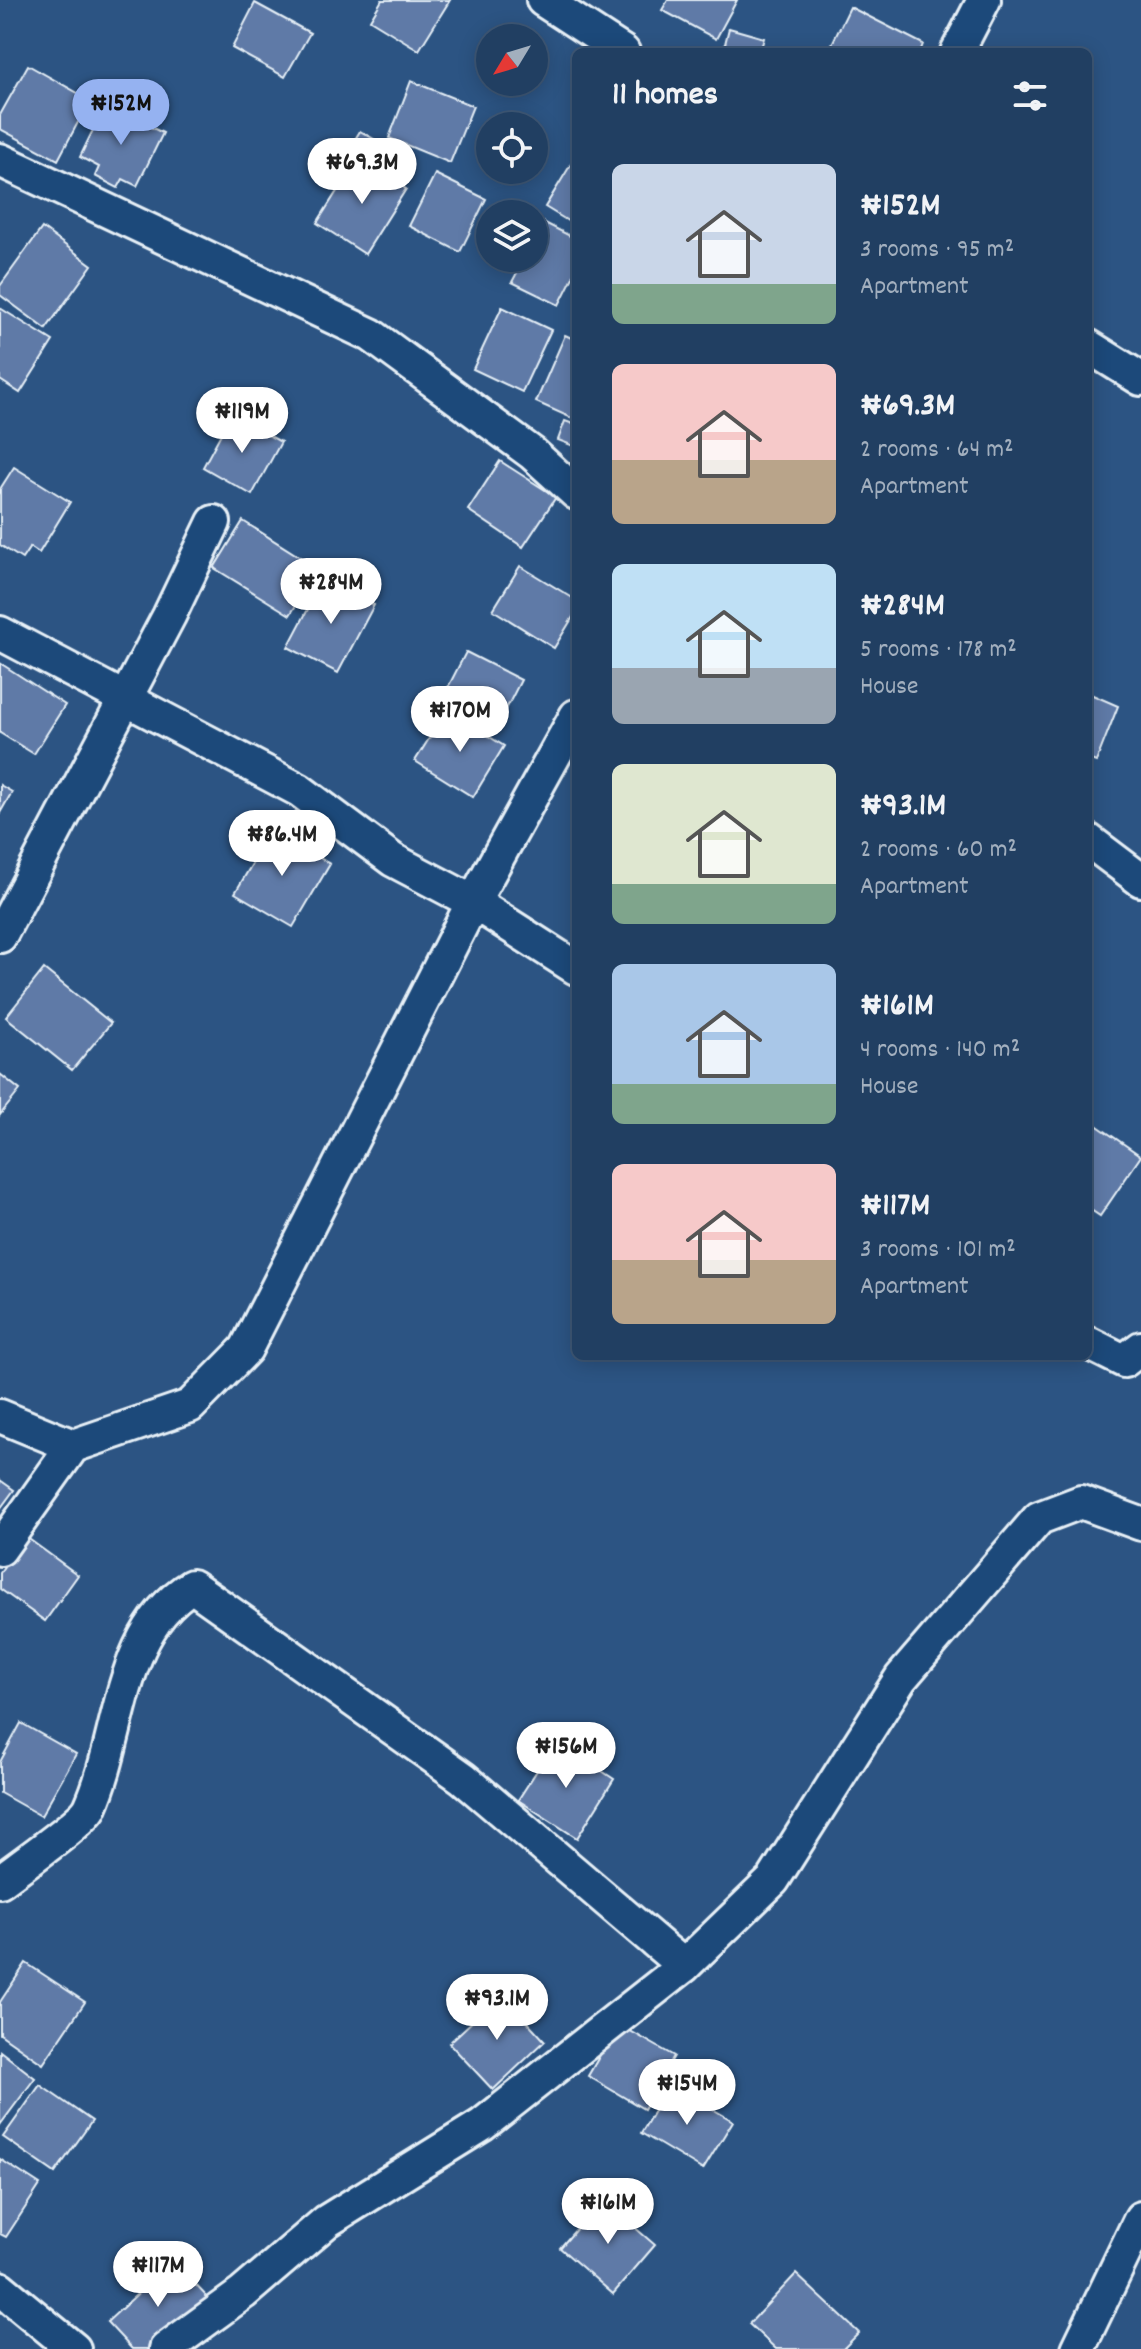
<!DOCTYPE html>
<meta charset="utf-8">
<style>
body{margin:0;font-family:Dekko,sans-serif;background:#294668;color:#f1f3f6;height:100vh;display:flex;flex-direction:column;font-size:30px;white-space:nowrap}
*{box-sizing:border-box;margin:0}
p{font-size:26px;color:#a2afbe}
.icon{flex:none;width:44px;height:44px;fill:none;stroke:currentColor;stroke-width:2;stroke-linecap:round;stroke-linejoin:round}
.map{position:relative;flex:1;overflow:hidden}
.sheet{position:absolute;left:572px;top:48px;width:520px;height:1312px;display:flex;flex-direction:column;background:#213f62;border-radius:12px;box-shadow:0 4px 20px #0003,0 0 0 2px #3e5877}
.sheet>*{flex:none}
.needle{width:52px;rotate:232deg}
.tools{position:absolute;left:476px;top:24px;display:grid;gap:16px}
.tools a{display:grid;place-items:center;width:72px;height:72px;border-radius:50%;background:#213f62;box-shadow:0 4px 20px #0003,0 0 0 2px #3e5877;font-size:40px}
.price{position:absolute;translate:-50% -68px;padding:0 18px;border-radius:28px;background:#fff;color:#222;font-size:26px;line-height:52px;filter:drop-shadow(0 2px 4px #0008)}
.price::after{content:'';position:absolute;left:50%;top:48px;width:24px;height:18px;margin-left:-12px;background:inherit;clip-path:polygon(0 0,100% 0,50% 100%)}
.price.active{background:#95b2f1;color:#111}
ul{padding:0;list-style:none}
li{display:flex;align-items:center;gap:24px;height:200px;padding:0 40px}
li span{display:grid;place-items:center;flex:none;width:224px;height:160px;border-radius:12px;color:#555}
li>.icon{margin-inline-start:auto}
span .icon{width:96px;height:96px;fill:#fffc;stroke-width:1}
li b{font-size:34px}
h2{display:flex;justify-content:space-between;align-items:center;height:96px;padding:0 40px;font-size:34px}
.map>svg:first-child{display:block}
</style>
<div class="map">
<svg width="1141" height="2349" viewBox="0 0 1141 2349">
<rect width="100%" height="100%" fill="#2c5483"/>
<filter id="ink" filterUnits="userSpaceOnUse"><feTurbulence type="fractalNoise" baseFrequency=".0125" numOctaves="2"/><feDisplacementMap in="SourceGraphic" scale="16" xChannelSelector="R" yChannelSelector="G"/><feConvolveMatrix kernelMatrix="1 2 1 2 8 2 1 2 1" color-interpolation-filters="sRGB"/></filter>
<g filter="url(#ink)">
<!-- building -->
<g fill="#5f7aa7" stroke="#e8f1f8" stroke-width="2">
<polygon points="382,0 450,0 419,50 370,20"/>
<polygon points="668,0 737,0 716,39 662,10"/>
<polygon points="255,3 310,33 285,77 232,48"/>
<polygon points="850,7 923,44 920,52 828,52"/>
<polygon points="729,28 764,38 760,52 723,52"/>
<polygon points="28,65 90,100 58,160 0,129 0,115"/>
<polygon points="411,81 473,106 450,163 389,138"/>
<polygon points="105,105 163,133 137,186 123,179 118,188 95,176 99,167 80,157"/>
<polygon points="360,131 405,157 394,177 348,151"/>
<polygon points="576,156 576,226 545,207"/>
<polygon points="358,158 406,189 365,254 317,223"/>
<polygon points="435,174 486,199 460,252 409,226"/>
<polygon points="543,222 576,239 576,271 559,305 512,282 525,258 534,258 534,239"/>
<polygon points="42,228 92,265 46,329 0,295 0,286"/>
<polygon points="502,307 551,330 522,392 473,369"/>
<polygon points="0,308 53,341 20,393 0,380"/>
<polygon points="565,335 576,340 576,420 536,402"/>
<polygon points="231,415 281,442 252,495 203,467"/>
<polygon points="565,421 576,425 574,446 558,440"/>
<polygon points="500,461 556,497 523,547 468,510"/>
<polygon points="14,467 70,502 39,553 30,547 22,559 0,545 0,489"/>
<polygon points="243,521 319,569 290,615 214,568"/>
<polygon points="520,566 576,600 576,612 554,648 493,610"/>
<polygon points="324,579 374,605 338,673 288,647"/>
<polygon points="466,652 521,680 498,725 443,697"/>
<polygon points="0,663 65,705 34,754 0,733"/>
<polygon points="1088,693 1118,706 1096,762 1088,759"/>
<polygon points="447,710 504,746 473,797 415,761"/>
<polygon points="0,785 12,792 0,813"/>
<polygon points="272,830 330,864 293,927 235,893"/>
<polygon points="44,969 111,1023 72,1070 6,1017"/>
<polygon points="0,1074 20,1090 0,1115"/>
<polygon points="1089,1120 1141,1156 1100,1216 1088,1208"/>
<polygon points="0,1480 14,1490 0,1509"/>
<polygon points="26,1537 78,1575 45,1621 0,1589 0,1573"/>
<polygon points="21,1723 76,1754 41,1816 0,1793 0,1762"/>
<polygon points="556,1741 614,1779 577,1838 518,1800"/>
<polygon points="26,1963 85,2002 43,2064 0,2034 0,2002"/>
<polygon points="502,1994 545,2041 493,2090 449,2043"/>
<polygon points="618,2024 674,2056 644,2109 588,2076"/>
<polygon points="0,2051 35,2078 0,2125"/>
<polygon points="670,2084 733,2121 703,2170 641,2133"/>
<polygon points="40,2085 92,2121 55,2173 3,2137"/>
<polygon points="0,2159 40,2185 6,2237 0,2234"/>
<polygon points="602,2199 655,2245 613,2294 560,2248"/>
<polygon points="173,2261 208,2298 154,2349 132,2349 107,2322"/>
<polygon points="796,2274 859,2333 843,2349 776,2349 749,2324"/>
</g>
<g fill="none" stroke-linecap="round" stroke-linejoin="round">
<!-- minor casing -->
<g stroke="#e8f1f8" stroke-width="38">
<g id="minor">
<polyline points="543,0 623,52"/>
<polyline points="957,52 984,0"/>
<polyline points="0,160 371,335 532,453 576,493"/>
<polyline points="1088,346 1141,379"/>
<polyline points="0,633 299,790 393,860 473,902 576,968"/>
<polyline points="1088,840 1141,880"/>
<polyline points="0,936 169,616 214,522"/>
<polyline points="1088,1343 1124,1361 1141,1348"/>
<polyline points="0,1416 73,1446"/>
<polyline points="0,1549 73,1446 190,1406 246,1349 473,902 576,716"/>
<path d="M0 1881C17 1868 83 1822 90 1808 123 1735 117 1632 192 1586L463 1778 684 1966"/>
<polyline points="0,2288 74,2349"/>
<polyline points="166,2349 243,2293 327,2221 482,2125 684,1966 773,1880 901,1678 1039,1518 1081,1502 1141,1524"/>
<polyline points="1078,2349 1141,2218"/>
</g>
</g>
<!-- minor -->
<use href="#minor" stroke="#1f4a7a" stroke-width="32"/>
</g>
</g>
</svg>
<div class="tools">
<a><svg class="needle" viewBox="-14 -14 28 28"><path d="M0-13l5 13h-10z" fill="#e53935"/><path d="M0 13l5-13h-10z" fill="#a2afbe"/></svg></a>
<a><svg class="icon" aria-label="locate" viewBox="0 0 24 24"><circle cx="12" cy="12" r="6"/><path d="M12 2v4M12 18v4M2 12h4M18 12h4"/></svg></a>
<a><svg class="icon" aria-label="layers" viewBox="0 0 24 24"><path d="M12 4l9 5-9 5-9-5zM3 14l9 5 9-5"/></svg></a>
</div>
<b class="price active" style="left:121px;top:147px">₦152M</b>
<b class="price" style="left:362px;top:206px">₦69.3M</b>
<b class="price" style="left:242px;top:455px">₦119M</b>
<b class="price" style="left:331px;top:626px">₦284M</b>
<b class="price" style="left:460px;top:754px">₦170M</b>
<b class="price" style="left:282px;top:878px">₦86.4M</b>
<b class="price" style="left:566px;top:1790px">₦156M</b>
<b class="price" style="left:497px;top:2042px">₦93.1M</b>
<b class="price" style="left:687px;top:2127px">₦154M</b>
<b class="price" style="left:608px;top:2246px">₦161M</b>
<b class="price" style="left:158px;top:2309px">₦117M</b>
<section class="sheet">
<h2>11 homes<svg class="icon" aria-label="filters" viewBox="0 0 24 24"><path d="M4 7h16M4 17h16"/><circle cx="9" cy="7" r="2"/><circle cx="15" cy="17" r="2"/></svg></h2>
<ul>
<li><span style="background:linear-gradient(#c9d6e8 75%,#7fa58c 0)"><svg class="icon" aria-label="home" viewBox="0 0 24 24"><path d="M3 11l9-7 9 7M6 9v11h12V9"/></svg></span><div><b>₦152M</b><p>3 rooms · 95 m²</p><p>Apartment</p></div></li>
<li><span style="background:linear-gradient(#f6c9c9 60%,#b9a48a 0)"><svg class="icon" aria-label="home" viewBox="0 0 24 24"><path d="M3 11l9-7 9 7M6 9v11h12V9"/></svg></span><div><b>₦69.3M</b><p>2 rooms · 64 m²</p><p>Apartment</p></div></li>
<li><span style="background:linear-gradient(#bfe0f5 65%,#9aa5b1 0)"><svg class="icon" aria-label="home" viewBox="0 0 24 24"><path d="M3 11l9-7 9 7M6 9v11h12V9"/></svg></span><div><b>₦284M</b><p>5 rooms · 178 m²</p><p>House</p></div></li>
<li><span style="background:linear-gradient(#dfe7d0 75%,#7fa58c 0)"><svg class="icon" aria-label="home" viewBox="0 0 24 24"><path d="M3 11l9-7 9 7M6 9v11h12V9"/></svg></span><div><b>₦93.1M</b><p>2 rooms · 60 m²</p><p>Apartment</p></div></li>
<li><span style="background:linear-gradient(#a9c7e8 75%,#7fa58c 0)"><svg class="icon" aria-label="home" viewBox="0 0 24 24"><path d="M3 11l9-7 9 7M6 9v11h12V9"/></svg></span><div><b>₦161M</b><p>4 rooms · 140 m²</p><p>House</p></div></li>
<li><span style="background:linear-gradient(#f6c9c9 60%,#b9a48a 0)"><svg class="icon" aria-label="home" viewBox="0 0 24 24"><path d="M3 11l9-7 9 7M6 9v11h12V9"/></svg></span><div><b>₦117M</b><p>3 rooms · 101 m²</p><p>Apartment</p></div></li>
</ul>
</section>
</div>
